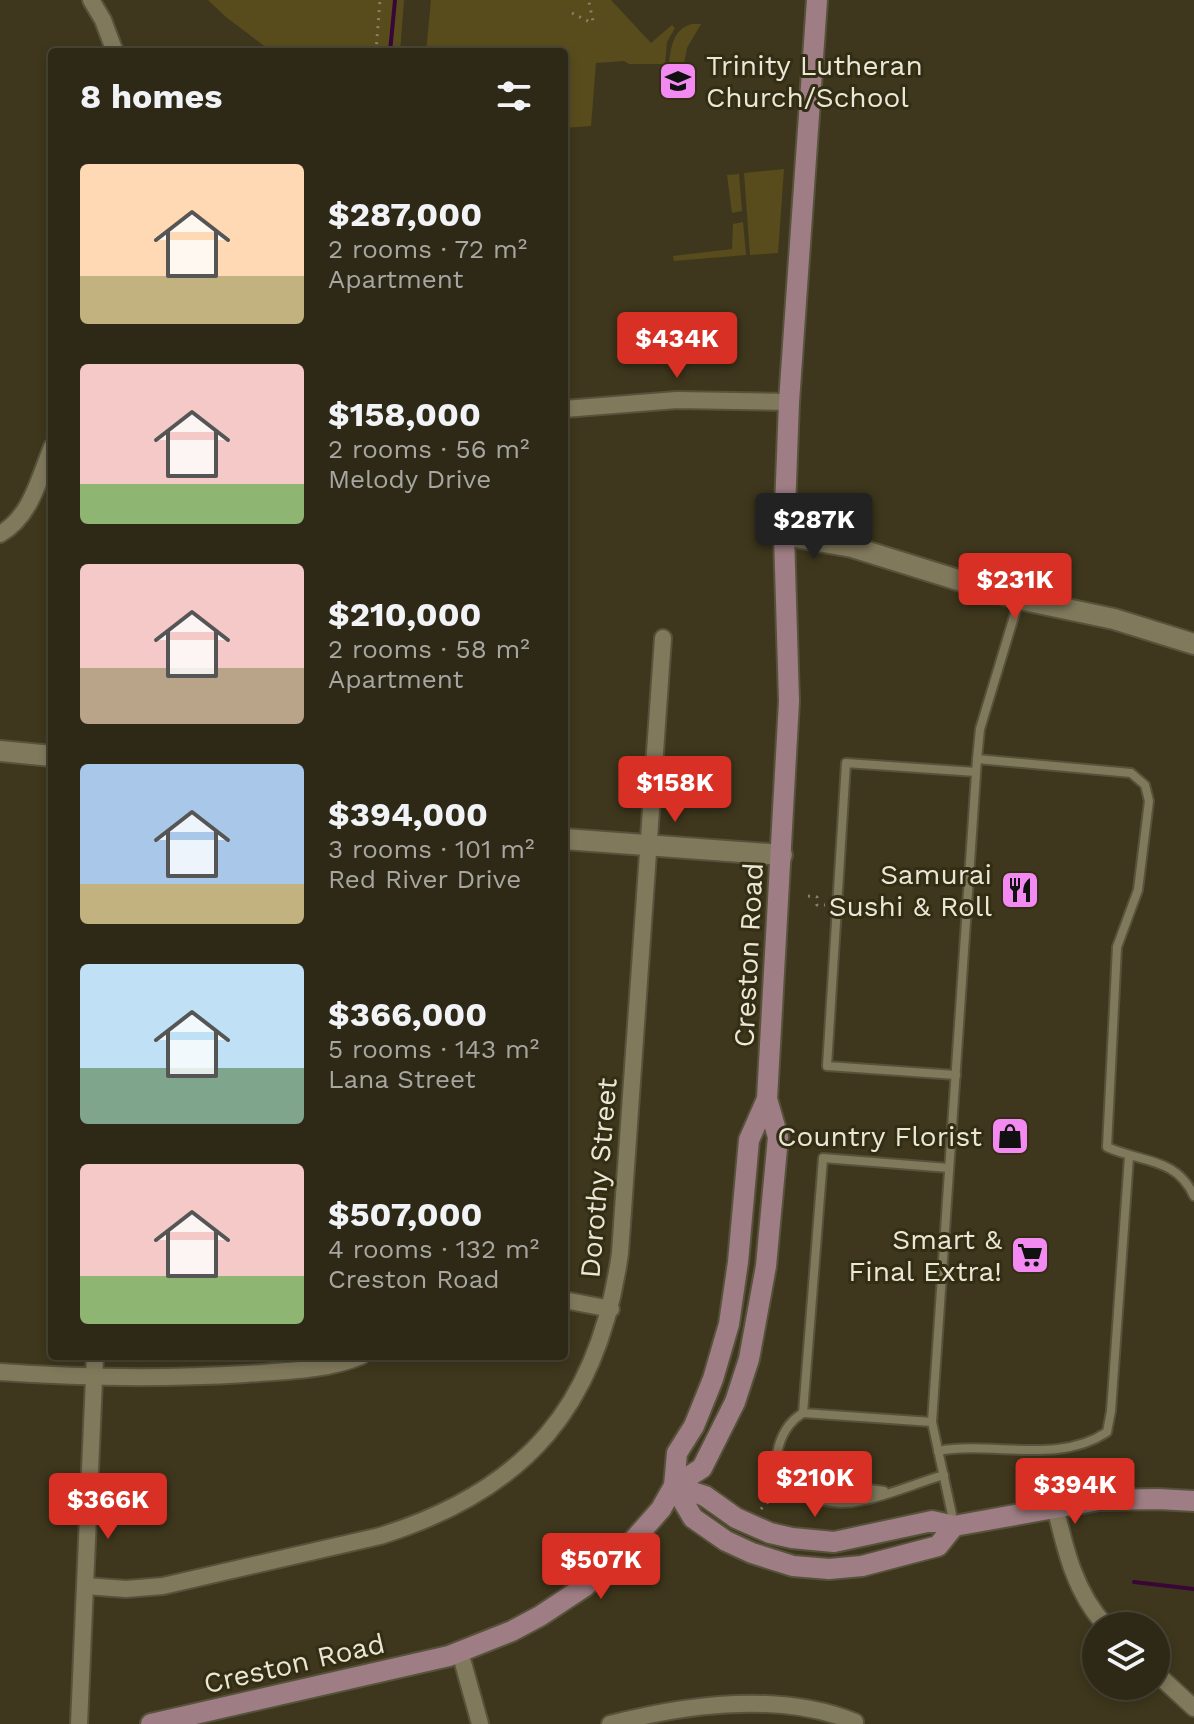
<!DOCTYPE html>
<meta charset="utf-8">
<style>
body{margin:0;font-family:"Work Sans",sans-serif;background:#3a3523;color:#f1f3f6;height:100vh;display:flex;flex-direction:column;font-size:30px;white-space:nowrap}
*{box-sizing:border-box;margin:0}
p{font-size:26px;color:#a7a6a1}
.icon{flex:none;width:44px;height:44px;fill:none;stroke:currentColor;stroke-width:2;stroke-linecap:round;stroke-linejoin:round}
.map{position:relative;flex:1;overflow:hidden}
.side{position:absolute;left:48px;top:48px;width:520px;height:1312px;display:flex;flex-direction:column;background:#2e2916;border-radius:8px;box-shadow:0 4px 12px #0003,0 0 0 2px #494535}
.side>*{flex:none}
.controls{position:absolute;left:1082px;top:1612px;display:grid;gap:16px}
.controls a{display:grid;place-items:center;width:88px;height:88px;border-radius:50%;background:#2e2916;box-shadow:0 4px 12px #0003,0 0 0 2px #494535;font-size:40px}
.price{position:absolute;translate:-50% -68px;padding:0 18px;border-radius:8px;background:#d93025;color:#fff;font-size:26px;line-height:52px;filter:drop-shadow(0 2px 4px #0008)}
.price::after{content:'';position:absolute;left:50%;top:48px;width:24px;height:18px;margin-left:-12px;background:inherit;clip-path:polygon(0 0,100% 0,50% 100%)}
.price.selected{background:#222;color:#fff}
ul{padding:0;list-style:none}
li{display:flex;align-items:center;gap:24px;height:200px;padding:0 32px}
li span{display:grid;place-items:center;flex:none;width:224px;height:160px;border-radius:8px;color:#555}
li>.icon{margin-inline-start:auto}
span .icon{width:96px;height:96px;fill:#fffc;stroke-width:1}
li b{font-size:34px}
h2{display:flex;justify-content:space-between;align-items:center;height:96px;padding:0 32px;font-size:34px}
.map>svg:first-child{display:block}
</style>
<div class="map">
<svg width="1194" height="1724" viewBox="0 0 1194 1724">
<rect width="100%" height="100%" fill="#3e371d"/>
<!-- green -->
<g fill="#584c1c">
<polygon points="208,0 404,0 400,52 272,52 226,17"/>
<polygon points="431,0 611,0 651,43 672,25 675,28 667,42 665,64 629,64 624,61 596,63 591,126 564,128 564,52 426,52"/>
<path d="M692 24H701L687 48 684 64H669C671 47 673 29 692 24Z"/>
<polygon points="784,169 778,253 750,255 744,173"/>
<polygon points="739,174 742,211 732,213 727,175"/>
<polygon points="743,222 746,255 674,261 673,256 732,249 733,224"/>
</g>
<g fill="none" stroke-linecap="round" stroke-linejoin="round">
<!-- stream -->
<g stroke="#380738" stroke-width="4">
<polyline points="390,52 395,0"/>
<polyline points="1134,1582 1194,1589"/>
</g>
<!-- service casing -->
<g stroke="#57523b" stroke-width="12">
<g id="service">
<path d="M977 759 1131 773 1145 785 1149 801 1138 890 1117 947 1107 1147C1142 1163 1176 1157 1194 1196"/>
<polyline points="956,1075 827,1066 846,763 976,772"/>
<path d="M803 1413C788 1422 780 1437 777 1454 770 1494 830 1508 860 1501 888 1496 916 1483 944 1475"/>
<polyline points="932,1422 803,1413 823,1158 949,1168"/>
<path d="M938 1451C993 1441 1058 1465 1107 1432L1111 1411 1129 1157"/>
<polyline points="795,1491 825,1483 884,1491"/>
<polyline points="807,1491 874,1493"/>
<polyline points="954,1524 932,1422 977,759 980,729 1019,600"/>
</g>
</g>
<!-- minor casing -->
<g stroke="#57523b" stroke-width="20">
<g id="minor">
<polyline points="91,0 103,20 115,52"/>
<polyline points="564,409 677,400 789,402"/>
<path d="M0 534C31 517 39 478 52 447"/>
<polyline points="564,1300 611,1309"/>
<path d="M0 1372C83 1378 163 1379 246 1374 284 1371 325 1371 361 1356"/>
<path d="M1055 1506C1065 1549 1075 1593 1106 1626"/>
<path d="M86 1586 126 1589 163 1586 380 1536C527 1490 599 1405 620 1253L663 638"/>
<polyline points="460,1652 480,1724"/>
<polyline points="1156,1673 1194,1708"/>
<polyline points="79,1724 95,1356"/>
<path d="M610 1724C687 1704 779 1691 855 1722"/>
</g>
</g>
<!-- tertiary casing -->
<g stroke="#57523b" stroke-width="24">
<g id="tertiary">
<polyline points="784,535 852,547 1019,599 1114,619 1194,644"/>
<polyline points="0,751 52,756"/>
<polyline points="564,839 782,855"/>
</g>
</g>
<!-- secondary casing -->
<g stroke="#57523b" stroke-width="24">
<g id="secondary">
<polyline points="674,1486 702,1468 735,1402 749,1359 766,1266 778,1137 767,1099 789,701 784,535 789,402 817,0"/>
<polyline points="674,1486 705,1496 736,1518 770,1533 792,1538 834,1542 932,1521 954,1526 1099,1500 1158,1499 1194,1501"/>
<polyline points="674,1486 693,1518 726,1541 752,1553 793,1566 829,1569 862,1566 938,1546 954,1526"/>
<polyline points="151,1724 449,1656 512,1631 540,1616 584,1587 624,1551 661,1509 674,1486 677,1453 694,1426 713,1379 729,1324 738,1262 749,1140 767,1099"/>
</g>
</g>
<!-- path -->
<g stroke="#87816c" stroke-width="3" stroke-dasharray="2 6" stroke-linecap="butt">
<polyline points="572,13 590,22 593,21 589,2 591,0"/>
<polyline points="376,52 380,0"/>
<polyline points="808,896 817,897 817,905 825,905"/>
<polyline points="761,1509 781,1489"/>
</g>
<!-- service -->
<use href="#service" stroke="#80795c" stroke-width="8"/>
<!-- minor -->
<use href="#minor" stroke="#80795c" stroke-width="16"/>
<!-- tertiary -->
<use href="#tertiary" stroke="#80795c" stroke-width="20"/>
<!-- secondary -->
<use href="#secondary" stroke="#9e7e84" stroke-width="20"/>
</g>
<!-- icons -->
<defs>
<g id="school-square" transform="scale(2)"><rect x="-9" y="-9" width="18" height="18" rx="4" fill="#f38af1" stroke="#332d13"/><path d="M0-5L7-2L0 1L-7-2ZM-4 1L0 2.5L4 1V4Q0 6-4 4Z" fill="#111"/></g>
<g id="restaurant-square" transform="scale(2)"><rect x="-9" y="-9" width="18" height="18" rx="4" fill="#f38af1" stroke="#332d13"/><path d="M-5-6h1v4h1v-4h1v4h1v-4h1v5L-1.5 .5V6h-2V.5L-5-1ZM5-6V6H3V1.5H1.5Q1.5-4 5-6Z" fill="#111"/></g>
<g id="shop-square" transform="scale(2)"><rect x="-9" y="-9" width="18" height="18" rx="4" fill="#f38af1" stroke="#332d13"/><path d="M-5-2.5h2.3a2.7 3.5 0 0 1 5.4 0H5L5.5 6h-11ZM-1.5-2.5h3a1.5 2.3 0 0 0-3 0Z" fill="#111"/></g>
<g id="supermarket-square" transform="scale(2)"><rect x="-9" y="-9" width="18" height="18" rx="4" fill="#f38af1" stroke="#332d13"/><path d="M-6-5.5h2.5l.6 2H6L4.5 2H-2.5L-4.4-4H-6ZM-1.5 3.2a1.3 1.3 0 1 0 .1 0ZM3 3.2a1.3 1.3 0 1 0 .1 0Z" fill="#111"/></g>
</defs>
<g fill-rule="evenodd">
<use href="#school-square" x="678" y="81"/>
<use href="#restaurant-square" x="1020" y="890"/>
<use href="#shop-square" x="1010" y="1136"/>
<use href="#supermarket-square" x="1030" y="1255"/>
</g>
<g text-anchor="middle" stroke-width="6" stroke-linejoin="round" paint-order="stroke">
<!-- poi labels -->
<g font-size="28" fill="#eae7d7" stroke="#332d13" text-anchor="end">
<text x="706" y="75" text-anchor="start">Trinity Lutheran<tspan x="706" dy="32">Church/School</tspan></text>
<text x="992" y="884">Samurai<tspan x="992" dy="32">Sushi &amp; Roll</tspan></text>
<text x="982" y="1146">Country Florist</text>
<text x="1002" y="1249">Smart &amp;<tspan x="1002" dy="32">Final Extra!</tspan></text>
</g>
<!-- street labels -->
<g font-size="28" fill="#eae7d7" stroke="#332d13">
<text transform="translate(748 955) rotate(-87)" y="10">Creston Road</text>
<text transform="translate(598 1178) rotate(-85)" y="10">Dorothy Street</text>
<text transform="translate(294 1663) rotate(-13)" y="10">Creston Road</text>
</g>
</g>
</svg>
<div class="controls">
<a><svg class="icon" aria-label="layers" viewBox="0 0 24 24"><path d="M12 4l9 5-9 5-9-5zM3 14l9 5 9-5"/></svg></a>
</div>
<b class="price" style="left:677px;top:380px">$434K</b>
<b class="price selected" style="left:814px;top:561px">$287K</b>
<b class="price" style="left:1015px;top:621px">$231K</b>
<b class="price" style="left:675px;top:824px">$158K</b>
<b class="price" style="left:815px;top:1519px">$210K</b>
<b class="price" style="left:1075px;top:1526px">$394K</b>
<b class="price" style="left:108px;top:1541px">$366K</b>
<b class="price" style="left:601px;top:1601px">$507K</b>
<section class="side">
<h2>8 homes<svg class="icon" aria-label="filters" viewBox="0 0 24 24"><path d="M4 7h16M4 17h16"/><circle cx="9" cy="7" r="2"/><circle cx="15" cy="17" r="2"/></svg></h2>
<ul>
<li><span style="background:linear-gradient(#ffd9b3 70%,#c2b280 0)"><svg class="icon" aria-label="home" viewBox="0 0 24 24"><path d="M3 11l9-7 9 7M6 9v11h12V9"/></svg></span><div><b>$287,000</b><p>2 rooms · 72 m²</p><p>Apartment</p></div></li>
<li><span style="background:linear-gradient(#f6c9c9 75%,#8fb573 0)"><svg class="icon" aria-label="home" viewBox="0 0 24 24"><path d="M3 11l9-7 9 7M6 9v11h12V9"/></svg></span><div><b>$158,000</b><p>2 rooms · 56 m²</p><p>Melody Drive</p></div></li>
<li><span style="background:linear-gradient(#f6c9c9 65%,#b9a48a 0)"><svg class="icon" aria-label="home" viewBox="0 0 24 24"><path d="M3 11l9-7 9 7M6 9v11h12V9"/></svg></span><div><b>$210,000</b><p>2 rooms · 58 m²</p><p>Apartment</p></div></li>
<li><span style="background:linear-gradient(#a9c7e8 75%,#c2b280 0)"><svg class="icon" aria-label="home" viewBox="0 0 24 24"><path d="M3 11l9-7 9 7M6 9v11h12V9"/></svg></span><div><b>$394,000</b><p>3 rooms · 101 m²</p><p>Red River Drive</p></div></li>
<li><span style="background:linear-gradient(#bfe0f5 65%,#7fa58c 0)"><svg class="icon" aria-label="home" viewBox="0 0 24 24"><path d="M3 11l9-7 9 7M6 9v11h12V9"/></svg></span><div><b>$366,000</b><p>5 rooms · 143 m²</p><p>Lana Street</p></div></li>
<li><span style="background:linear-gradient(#f6c9c9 70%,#8fb573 0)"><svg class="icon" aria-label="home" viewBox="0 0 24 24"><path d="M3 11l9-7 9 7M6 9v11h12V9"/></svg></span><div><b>$507,000</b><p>4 rooms · 132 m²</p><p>Creston Road</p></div></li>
</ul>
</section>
</div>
